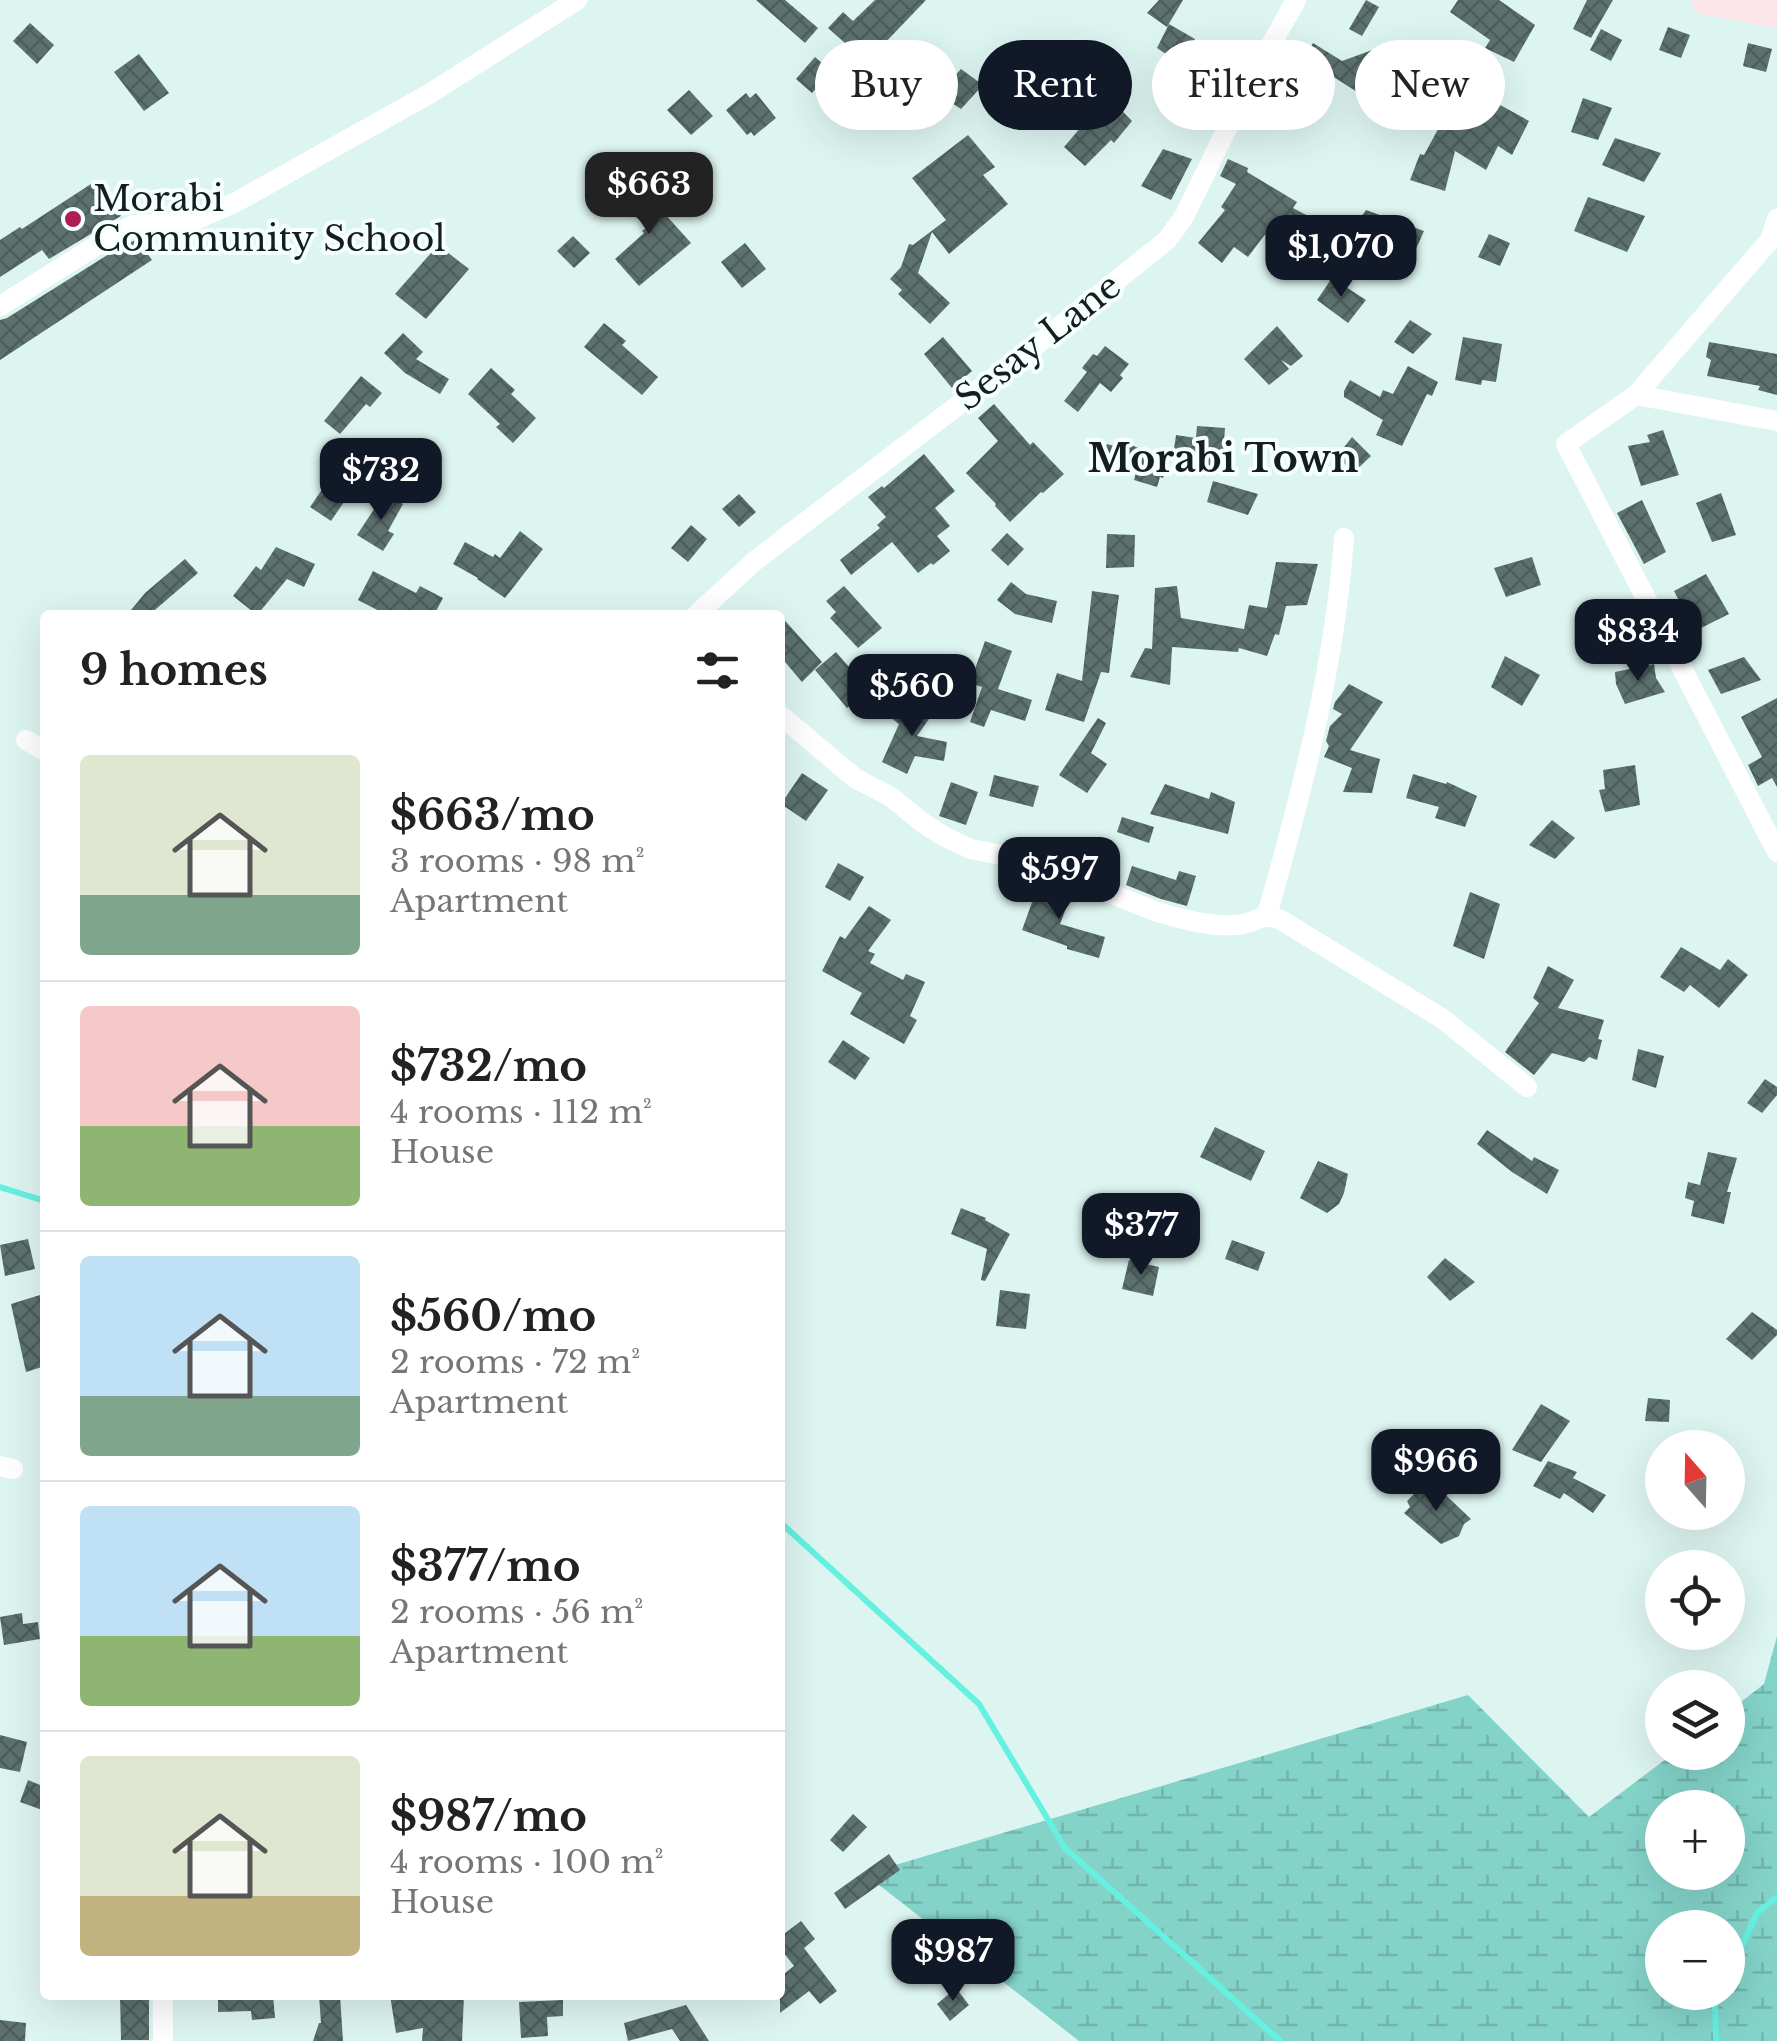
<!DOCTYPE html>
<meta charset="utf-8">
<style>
body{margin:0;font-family:"Libre Baskerville",serif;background:#f2f2f2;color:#222;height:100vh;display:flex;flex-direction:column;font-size:38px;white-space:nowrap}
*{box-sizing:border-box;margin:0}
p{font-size:32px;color:#767676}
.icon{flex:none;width:55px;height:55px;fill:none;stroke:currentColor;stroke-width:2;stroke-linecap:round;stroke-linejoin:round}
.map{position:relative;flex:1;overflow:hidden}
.sheet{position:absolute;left:40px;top:610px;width:745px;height:1390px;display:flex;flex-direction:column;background:#fff;border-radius:10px;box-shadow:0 10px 40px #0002}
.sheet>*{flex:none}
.guide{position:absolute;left:815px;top:40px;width:810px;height:90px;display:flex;gap:20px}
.needle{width:65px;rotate:340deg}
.fabs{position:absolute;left:1645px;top:1430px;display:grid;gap:20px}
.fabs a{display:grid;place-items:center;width:100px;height:100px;border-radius:50%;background:#fff;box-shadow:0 10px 40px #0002;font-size:50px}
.price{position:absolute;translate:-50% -85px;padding:0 22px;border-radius:20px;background:#111827;color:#fff;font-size:32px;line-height:65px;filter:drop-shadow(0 2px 5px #0008)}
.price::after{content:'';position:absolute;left:50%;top:60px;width:30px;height:22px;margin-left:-15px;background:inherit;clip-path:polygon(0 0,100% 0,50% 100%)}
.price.selected{background:#222;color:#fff}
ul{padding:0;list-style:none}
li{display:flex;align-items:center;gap:30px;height:250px;padding:0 40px}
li+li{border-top:2px solid #e0e0e0}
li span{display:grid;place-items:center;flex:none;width:280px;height:200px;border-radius:10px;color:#555}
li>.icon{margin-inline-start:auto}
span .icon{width:120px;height:120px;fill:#fffc;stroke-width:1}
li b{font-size:42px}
h2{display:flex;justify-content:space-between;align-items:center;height:120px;padding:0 40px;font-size:42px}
.tag{padding:0 35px;border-radius:45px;background:#fff;box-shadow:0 10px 40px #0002;font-size:35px;line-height:90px}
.tag.selected{background:#111827;color:#fff}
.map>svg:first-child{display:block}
</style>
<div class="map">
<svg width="1777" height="2041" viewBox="0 0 1777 2041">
<defs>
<pattern id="wetland-marsh" width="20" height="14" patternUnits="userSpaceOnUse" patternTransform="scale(2.5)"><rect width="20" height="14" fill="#84d3c9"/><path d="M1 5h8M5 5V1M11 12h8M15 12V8" fill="none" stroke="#71b5ac"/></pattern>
<pattern id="building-cross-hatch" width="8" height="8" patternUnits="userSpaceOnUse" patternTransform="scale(2.5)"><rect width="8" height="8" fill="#5d726f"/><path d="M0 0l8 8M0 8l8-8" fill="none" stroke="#4c5d5b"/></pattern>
</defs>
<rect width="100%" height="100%" fill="#ddf5f1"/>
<!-- wetland -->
<path fill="url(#wetland-marsh)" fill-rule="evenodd" d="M1777 1636V2041H1079L865 1874 1468 1695 1589 1817 1674 1753 1728 1752V1712L1764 1684ZM1662 1808H1728V1872H1662ZM1662 1928H1728V1992H1662Z"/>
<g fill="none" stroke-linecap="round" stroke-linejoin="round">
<!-- stream -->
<g stroke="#65f0e0" stroke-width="6">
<polyline points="0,1187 45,1201"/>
<polyline points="780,1522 979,1704 1065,1848 1280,2041"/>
<polyline points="1728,1976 1757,1913 1777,1897"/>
<polyline points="1716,2041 1715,2002 1719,1992"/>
</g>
</g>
<!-- building -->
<g fill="url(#building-cross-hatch)">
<polygon points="756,0 785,0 818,28 805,43"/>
<polygon points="875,0 926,0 881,47 885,50 871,66 828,28 843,12 853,21"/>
<polygon points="1159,0 1183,0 1167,27 1147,13"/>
<polygon points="1366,0 1379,7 1362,36 1349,29"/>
<polygon points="1458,0 1499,0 1535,25 1514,62 1485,48 1490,40 1450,12"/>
<polygon points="1587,0 1613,0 1591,38 1573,29"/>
<polygon points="30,23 54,45 37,64 13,41"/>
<polygon points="1169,24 1195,39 1182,65 1157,48"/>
<polygon points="1668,27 1690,35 1681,58 1659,50"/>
<polygon points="1601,29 1622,40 1611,61 1590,50"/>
<polygon points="1313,43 1342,61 1389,44 1398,46 1405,62 1371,83 1402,91 1387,120 1366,110 1371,101 1326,72 1302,114 1287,106 1308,70 1299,66"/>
<polygon points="1748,43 1772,49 1766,72 1743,66"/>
<polygon points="139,54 169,93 144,111 114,72"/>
<polygon points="815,57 832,72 812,93 796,79"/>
<polygon points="880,66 908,92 888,113 860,87"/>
<polygon points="961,69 983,85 961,109 938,94"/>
<polygon points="689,90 713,116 691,135 667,110"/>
<polygon points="1473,90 1529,121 1512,155 1498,146 1486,170 1455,151 1445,191 1410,180 1420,154 1424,155 1443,120 1452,125"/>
<polygon points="1104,92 1132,121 1114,143 1111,140 1085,166 1064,147 1087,120 1082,115"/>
<polygon points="746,93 750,98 756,93 776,118 754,136 751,132 747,135 726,110"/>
<polygon points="1583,98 1612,108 1598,140 1571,132"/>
<polygon points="968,135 995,167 983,175 1008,204 949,254 932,232 918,273 950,303 930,324 898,294 902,290 890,279 901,267 909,244 913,245 946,220 912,178"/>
<polygon points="1615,138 1661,153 1644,182 1602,165"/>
<polygon points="1163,149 1192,159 1171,200 1141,186"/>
<polygon points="1228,159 1248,168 1247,172 1297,202 1293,208 1353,240 1330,266 1309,249 1312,245 1273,224 1248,257 1234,247 1222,263 1198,243 1225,210 1221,207 1236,184 1220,176"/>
<polygon points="97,180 121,216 49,259 42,250 0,277 0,240 20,227 22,229"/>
<polygon points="631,182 656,204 691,243 639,286 615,259 644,233 642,231 647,227 616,199"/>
<polygon points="1588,197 1645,216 1627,252 1574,231"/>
<polygon points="1366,210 1424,231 1411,260 1353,228"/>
<polygon points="1489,234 1510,243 1500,266 1478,257"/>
<polygon points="573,236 590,253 574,268 557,251"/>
<polygon points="137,239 152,260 0,360 0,320 7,318 117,249"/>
<polygon points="745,243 766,269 742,288 721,262"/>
<polygon points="438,245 469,269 426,319 395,294"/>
<polygon points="1332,278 1366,300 1348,323 1317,300"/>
<polygon points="1410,320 1432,334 1413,354 1394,342"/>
<polygon points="604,323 626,341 622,345 658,377 642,395 584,347"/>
<polygon points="1277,326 1303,356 1291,366 1281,360 1289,369 1269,385 1244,359"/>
<polygon points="403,333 423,352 416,359 449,379 440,394 405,373 384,353"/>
<polygon points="943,337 972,371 952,388 924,354"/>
<polygon points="1463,337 1502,344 1496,382 1482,380 1481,385 1455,380"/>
<polygon points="1709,342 1777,354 1777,395 1758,390 1760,386 1707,376 1711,360 1706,357"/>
<polygon points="1105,346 1129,364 1120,375 1123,378 1111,392 1100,383 1078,412 1064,401 1087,372 1082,368 1093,354 1097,356"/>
<polygon points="1408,366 1438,382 1432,396 1427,394 1402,446 1376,435 1383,420 1344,397 1344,391 1350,380 1380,397 1383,390 1393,394"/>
<polygon points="491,368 515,390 511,394 536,418 513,443 496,427 500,424 468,394"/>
<polygon points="361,376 382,393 370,407 366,404 340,434 324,421"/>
<polygon points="994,404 1030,445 1033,442 1064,474 1043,493 1041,492 1010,522 995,506 996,504 966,473 998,441 978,418"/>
<polygon points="1197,426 1225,428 1222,469 1173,456 1176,435 1196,438"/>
<polygon points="1663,430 1679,475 1641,486 1628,446 1650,442 1647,435"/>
<polygon points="1352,437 1371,456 1352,474 1338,455"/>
<polygon points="1121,440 1138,448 1135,453 1168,463 1163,478 1160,477 1157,487 1134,480 1137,469 1103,453 1107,444 1118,447"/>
<polygon points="924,454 955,491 935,508 950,526 937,536 950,551 933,565 931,563 918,573 892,542 851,575 840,560 880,528 877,525 886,517 868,497 882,486 884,488"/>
<polygon points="1213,481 1258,494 1248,515 1207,502"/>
<polygon points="325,485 346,499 331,521 310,507"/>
<polygon points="1721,493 1736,535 1712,542 1696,503"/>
<polygon points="384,494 403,504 388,531 394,534 383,551 357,535"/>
<polygon points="739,494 756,512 739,527 722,509"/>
<polygon points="1642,500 1666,552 1644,564 1617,513"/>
<polygon points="691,525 707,539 688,562 671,548"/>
<polygon points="520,531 543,549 505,598 477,579 478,578 453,564 465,542 493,557 495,554 500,558"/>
<polygon points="1007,533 1024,549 1008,566 991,550"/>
<polygon points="1107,534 1135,535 1134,567 1106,568"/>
<polygon points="276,547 315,564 304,587 287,579 257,615 233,596 256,566 261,570"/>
<polygon points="1532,557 1541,585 1506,597 1494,568"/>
<polygon points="185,559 198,573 149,615 127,615 145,593"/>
<polygon points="1276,562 1318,564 1307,605 1286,606 1279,635 1275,634 1267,656 1239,648 1238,652 1172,647 1170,685 1130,677 1145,648 1152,649 1155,588 1177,586 1181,618 1244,629 1249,605 1267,608"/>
<polygon points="373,571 416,593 420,586 443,598 434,615 387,615 358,600"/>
<polygon points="1706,574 1729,614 1695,631 1674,591"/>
<polygon points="1011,582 1026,594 1057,601 1052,623 1015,614 997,600"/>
<polygon points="844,586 882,628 858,648 830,618 836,612 826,601"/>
<polygon points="1092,591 1119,595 1109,673 1101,672 1084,722 1045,710 1057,673 1082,681"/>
<polygon points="780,615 822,662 802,682 780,656"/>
<polygon points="985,641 1012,651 998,689 1032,700 1025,721 991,710 984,727 970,722 982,687 970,683"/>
<polygon points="836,652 869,690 847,708 815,670"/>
<polygon points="1505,656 1540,675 1522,706 1491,687"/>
<polygon points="1744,657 1761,680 1721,694 1708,670"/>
<polygon points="1654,664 1656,678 1665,692 1625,704 1616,684 1615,672"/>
<polygon points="1349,684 1383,702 1350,750 1380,759 1372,793 1343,792 1352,768 1324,757 1329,746 1326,741 1330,726 1342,714 1333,709 1335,702"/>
<polygon points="904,697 931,716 917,736 947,742 944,761 915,756 907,774 882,762 899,724 890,717"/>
<polygon points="1777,698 1777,787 1772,778 1758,786 1748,765 1762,757 1741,717"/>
<polygon points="1098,718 1106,723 1091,753 1107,764 1087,793 1059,775"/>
<polygon points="1635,765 1640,805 1605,812 1599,790 1605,789 1603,770"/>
<polygon points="802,773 828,790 806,821 781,804"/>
<polygon points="1413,774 1446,784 1447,782 1477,796 1465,827 1435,818 1439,807 1406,798"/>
<polygon points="994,775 1039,786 1033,807 989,796"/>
<polygon points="951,782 978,792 966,825 939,816"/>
<polygon points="1165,784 1209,799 1211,792 1235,802 1228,834 1150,814"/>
<polygon points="1122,817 1154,827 1149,843 1117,832"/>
<polygon points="1552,820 1575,838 1555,859 1529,845"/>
<polygon points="838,863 864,877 850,901 825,887"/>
<polygon points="1132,866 1176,880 1179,871 1196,876 1187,906 1161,899 1126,885"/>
<polygon points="1040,880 1072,893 1060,924 1105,937 1099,958 1067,949 1067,946 1022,930"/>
<polygon points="1470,892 1500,904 1484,959 1453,946"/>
<polygon points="869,906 891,920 868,951 875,954 870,963 903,980 906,974 925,982 910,1016 917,1020 904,1044 850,1014 862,993 822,971 840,936 845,939"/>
<polygon points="1681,947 1720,970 1728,959 1748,975 1719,1008 1690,985 1684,992 1660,977"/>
<polygon points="1548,966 1574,980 1558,1008 1604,1020 1598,1039 1602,1040 1597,1060 1589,1057 1584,1062 1552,1053 1534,1075 1505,1052 1539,1003 1533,998"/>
<polygon points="843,1040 870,1058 855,1080 828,1062"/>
<polygon points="1638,1049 1664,1056 1656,1088 1632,1080"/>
<polygon points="1765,1079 1777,1087 1777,1095 1762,1113 1747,1103"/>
<polygon points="1215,1127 1265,1151 1251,1181 1200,1157"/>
<polygon points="1487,1130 1532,1161 1534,1157 1559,1170 1547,1194 1512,1172 1477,1144"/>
<polygon points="1708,1152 1737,1158 1727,1192 1731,1192 1724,1224 1691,1216 1694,1201 1685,1198 1688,1182 1700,1185"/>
<polygon points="1318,1161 1348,1174 1344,1193 1339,1204 1327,1213 1300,1198"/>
<polygon points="961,1208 986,1218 985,1220 1010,1234 985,1281 981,1280 987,1249 951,1234"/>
<polygon points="28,1239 35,1269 5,1276 0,1245"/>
<polygon points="1232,1240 1265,1252 1258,1271 1225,1259"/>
<polygon points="1445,1258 1475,1282 1450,1301 1427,1277"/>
<polygon points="1129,1260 1159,1267 1153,1296 1122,1289"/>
<polygon points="1000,1290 1030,1294 1026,1329 996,1326"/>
<polygon points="40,1295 45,1313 45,1366 26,1372 11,1304"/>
<polygon points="1752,1312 1777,1330 1777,1335 1752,1360 1726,1339"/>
<polygon points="1648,1398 1670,1400 1669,1422 1645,1421"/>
<polygon points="1541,1404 1570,1421 1541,1462 1512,1450"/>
<polygon points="1548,1461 1577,1472 1573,1478 1606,1495 1593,1513 1564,1493 1560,1499 1533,1486"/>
<polygon points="1432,1482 1471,1519 1464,1524 1459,1536 1441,1544 1404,1513 1410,1507 1407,1501 1422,1486 1425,1489"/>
<polygon points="22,1613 23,1624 38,1622 40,1639 4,1645 0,1617"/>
<polygon points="0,1735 27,1742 20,1772 0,1768"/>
<polygon points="28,1780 45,1787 45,1811 20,1802"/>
<polygon points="853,1814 867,1827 843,1852 830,1840"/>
<polygon points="889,1854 900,1870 845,1909 834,1893"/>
<polygon points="801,1921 815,1939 804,1948 837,1991 820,2004 809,1991 780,2013 780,1977 794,1966 780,1948 780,1937"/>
<polygon points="956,1988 969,2005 950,2021 937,2004"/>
<polygon points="218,1995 273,1995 275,2018 252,2020 251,2011 218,2012"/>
<polygon points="319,1995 340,1995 343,2041 313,2041 319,2023 321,2023"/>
<polygon points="390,1995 464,1995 462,2041 422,2041 423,2028 396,2033"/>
<polygon points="120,1996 149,1996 149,2040 121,2040"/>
<polygon points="563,2000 563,2016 547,2017 548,2036 521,2038 519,2002"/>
<polygon points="686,2005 709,2041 680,2041 672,2029 628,2041 624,2023"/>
<polygon points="0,2020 26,2023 25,2041 0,2041"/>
</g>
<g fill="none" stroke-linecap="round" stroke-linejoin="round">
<!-- street -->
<g stroke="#fff" stroke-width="20">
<polyline points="1777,219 1770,240 1636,395 1566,444 1777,852"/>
<polyline points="0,306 110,237 134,225 188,223 236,202 429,94 577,0"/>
<polyline points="1636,395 1777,421"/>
<polyline points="696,615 756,560 1034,347 1167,240 1184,217 1244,93 1296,0"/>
<path d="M780 715 855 778 891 797 923 823 945 837 971 849 1030 861 1157 912C1181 919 1211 927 1236 925 1255 924 1261 911 1281 920L1443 1019 1527 1087"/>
<polyline points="26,740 45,751"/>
<path d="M1267 915C1302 792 1335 666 1344 538"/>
<polyline points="0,1466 13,1469"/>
<polyline points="163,1995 163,2041"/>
</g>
<!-- secondary -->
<polyline stroke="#fce6ea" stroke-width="30" points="1707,0 1777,13"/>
</g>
<!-- markers -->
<circle fill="#af1e50" stroke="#f5fffd" stroke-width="4" cx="73" cy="219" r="10"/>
<g text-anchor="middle" stroke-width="8" stroke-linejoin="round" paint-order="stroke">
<!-- poi labels -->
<g font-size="35" fill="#161e1d" stroke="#f5fffd" text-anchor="start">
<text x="93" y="211">Morabi<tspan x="93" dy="40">Community School</tspan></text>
</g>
<!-- street labels -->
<g font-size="35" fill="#161e1d" stroke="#f5fffd">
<text transform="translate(1038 342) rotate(-38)" y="12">Sesay Lane</text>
</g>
<!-- neighbourhood labels -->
<g font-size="38" font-weight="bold" fill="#161e1d" stroke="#f5fffd">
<text x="1223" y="472">Morabi Town</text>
</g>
</g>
</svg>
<div class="fabs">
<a><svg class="needle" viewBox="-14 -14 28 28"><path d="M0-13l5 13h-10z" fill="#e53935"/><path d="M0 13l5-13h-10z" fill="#767676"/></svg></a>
<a><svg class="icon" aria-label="locate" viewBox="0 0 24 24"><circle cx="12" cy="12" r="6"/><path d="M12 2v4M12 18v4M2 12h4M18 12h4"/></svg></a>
<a><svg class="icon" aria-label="layers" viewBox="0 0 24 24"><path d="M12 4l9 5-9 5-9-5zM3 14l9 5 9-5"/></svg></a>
<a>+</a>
<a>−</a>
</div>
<b class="price selected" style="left:649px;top:237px">$663</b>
<b class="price" style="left:1341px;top:300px">$1,070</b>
<b class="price" style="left:381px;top:523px">$732</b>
<b class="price" style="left:1638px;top:684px">$834</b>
<b class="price" style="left:912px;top:739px">$560</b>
<b class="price" style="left:1059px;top:922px">$597</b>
<b class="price" style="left:1141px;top:1278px">$377</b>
<b class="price" style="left:1436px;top:1514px">$966</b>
<b class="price" style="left:953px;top:2004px">$987</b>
<div class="guide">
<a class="tag">Buy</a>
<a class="tag selected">Rent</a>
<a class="tag">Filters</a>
<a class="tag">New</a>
</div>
<section class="sheet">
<h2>9 homes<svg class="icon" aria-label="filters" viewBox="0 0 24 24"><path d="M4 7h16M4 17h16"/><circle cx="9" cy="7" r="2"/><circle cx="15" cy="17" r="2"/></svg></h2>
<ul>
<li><span style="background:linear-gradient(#dfe7d0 70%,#7fa58c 0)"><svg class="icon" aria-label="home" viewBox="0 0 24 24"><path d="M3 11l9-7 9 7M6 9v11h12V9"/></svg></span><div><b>$663/mo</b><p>3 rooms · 98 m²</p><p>Apartment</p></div></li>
<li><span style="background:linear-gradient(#f6c9c9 60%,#8fb573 0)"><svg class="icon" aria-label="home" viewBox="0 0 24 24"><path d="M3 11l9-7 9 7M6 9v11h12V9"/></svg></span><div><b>$732/mo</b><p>4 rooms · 112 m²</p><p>House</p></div></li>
<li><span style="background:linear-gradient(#bfe0f5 70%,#7fa58c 0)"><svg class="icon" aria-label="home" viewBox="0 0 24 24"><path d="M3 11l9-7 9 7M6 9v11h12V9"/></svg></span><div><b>$560/mo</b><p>2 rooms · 72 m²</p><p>Apartment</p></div></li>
<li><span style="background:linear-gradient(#bfe0f5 65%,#8fb573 0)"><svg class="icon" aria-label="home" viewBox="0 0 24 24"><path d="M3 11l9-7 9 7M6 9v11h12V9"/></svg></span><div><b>$377/mo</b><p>2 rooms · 56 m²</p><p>Apartment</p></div></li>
<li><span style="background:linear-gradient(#dfe7d0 70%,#c2b280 0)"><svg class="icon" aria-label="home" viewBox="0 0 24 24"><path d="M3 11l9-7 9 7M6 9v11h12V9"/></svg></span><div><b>$987/mo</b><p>4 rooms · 100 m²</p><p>House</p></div></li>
</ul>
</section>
</div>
